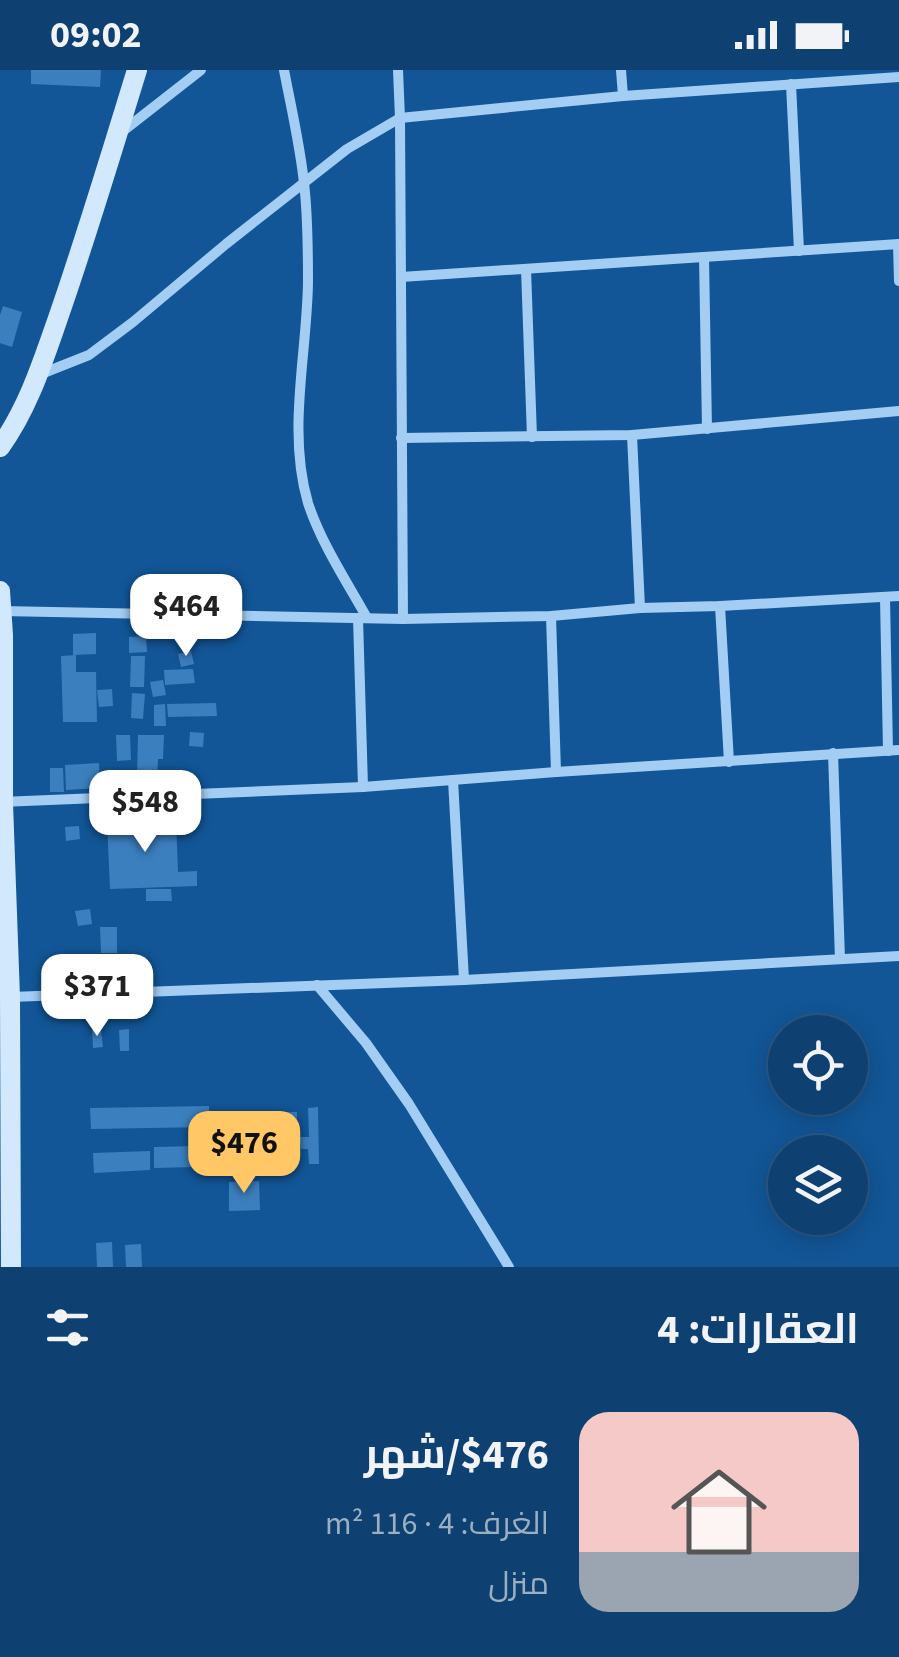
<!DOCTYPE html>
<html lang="ar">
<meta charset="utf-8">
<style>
body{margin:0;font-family:"Source Sans 3",Cairo,sans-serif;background:#174776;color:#f1f3f6;direction:rtl;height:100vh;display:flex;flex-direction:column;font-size:38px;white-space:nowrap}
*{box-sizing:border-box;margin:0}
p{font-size:32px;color:#9bafc3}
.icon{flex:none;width:55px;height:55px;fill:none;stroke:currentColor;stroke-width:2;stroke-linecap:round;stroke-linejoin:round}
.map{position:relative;height:1197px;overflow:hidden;direction:ltr}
.panel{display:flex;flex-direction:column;background:#0e4071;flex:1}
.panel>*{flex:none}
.buttons{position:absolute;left:768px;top:945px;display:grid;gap:20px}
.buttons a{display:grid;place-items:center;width:100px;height:100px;border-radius:50%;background:#0e4071;box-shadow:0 5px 25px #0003,0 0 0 2px #2e5984;font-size:50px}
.price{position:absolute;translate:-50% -85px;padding:0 22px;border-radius:20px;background:#fff;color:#222;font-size:32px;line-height:65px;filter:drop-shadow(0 2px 5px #0008)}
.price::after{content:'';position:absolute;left:50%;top:60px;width:30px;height:22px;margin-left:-15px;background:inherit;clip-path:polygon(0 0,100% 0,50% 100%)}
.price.on{background:#ffc765;color:#111}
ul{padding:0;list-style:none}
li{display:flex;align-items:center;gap:30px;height:250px;padding:0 40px}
li span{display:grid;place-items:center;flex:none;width:280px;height:200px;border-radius:30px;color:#555}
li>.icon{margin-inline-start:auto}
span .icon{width:120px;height:120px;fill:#fffc;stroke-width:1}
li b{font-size:42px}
h2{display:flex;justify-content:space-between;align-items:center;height:120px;padding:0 40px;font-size:42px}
.status{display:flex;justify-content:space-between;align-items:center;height:70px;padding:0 50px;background:#0e4071;direction:ltr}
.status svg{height:28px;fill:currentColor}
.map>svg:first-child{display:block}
</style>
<div class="status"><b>09:02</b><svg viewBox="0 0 49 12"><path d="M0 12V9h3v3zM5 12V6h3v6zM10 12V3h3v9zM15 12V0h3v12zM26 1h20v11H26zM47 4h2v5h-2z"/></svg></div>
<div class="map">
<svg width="899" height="1197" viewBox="0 0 899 1197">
<rect width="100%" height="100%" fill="#125697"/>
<!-- building -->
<g fill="#3b7fbf">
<polygon points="31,0 101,0 100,17 31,14"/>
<polygon points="3,236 22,242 12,277 0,273 0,245"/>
<polygon points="96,563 96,584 73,585 73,564"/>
<polygon points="146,566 147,582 129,583 129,567"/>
<polygon points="191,581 194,594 181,597 178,584"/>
<polygon points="76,585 76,602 96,602 97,652 63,652 61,586"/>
<polygon points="131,586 145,586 144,617 130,617"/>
<polygon points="193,599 195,613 165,615 164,600"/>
<polygon points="163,610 166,625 153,627 150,612"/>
<polygon points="112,619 113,636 99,637 97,620"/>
<polygon points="132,623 145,624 143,649 131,648"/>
<polygon points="216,633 217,646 168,647 167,634"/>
<polygon points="165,634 166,656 154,656 154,635"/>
<polygon points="190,662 204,663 203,677 189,676"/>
<polygon points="116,665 130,665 131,690 117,691"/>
<polygon points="138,665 164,665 163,689 158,689 157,708 137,707"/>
<polygon points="99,693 100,718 66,720 65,695"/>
<polygon points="50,698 63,698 64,722 50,722"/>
<polygon points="176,748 178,802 197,801 197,816 110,819 107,751"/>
<polygon points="79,756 80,769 66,771 65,757"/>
<polygon points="146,819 171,819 172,831 146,831"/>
<polygon points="90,839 92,854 78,856 75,841"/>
<polygon points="100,857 117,857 117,883 101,883"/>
<polygon points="129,959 129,981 120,981 119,960"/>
<polygon points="92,960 101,960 103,977 93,978"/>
<polygon points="209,1036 209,1057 91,1059 90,1038"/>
<polygon points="318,1037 319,1094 309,1094 308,1079 301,1079 300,1067 309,1067 308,1038"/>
<polygon points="268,1042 297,1042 297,1073 295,1073 295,1084 272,1084 272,1067 268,1067"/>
<polygon points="235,1075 236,1096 154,1098 154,1077"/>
<polygon points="150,1081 150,1100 94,1103 93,1083"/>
<polygon points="259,1111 260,1140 229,1141 229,1112"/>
<polygon points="112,1172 113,1197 97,1197 96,1173"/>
<polygon points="141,1174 142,1197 126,1197 125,1175"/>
</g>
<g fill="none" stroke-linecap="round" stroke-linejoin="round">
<!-- street -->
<g stroke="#a3cdf3" stroke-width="10">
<path d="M284 0C291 37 300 75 304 113 308 146 308 179 308 212 307 285 287 361 308 433 321 473 347 512 367 548"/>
<polyline points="398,0 400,48 403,549"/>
<polyline points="621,0 623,26"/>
<polyline points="791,14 799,181"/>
<polyline points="123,61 201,0"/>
<polyline points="898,174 899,211"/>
<polyline points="704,187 707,359"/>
<polyline points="526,199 532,367"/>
<polyline points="401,207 899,174"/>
<polyline points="41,304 89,285 133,252 226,174 347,79 400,48 623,26 899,7"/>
<polyline points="632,365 640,538"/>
<polyline points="401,368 632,365 899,341"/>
<polyline points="885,528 888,681"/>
<polyline points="720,536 729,692"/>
<polyline points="1,541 403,549 551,546 640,538 720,536 899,526"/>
<polyline points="551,546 556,702"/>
<polyline points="358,548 363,717"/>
<polyline points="833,683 840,889"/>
<polyline points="453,710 464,910"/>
<polyline points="1,732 363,717 556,702 899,680"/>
<polyline points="317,915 366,973 409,1034 509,1197"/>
<polyline points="11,927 464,910 899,886"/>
</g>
<!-- secondary -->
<g stroke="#d2e8fd" stroke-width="20">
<path d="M0 377C27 340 42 294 57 251 86 168 111 84 137 0"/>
<polyline points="0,521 3,565 3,733 10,927 11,1197"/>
</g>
</g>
</svg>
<div class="buttons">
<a><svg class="icon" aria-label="locate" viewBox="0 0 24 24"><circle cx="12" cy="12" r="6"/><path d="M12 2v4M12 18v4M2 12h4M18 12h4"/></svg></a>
<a><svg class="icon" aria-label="layers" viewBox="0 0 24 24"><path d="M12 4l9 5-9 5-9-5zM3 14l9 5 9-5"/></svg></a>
</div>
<b class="price" style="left:186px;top:589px">$464</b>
<b class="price" style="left:145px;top:785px">$548</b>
<b class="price" style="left:97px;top:969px">$371</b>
<b class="price on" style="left:244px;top:1126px">$476</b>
</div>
<section class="panel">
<h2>العقارات: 4<svg class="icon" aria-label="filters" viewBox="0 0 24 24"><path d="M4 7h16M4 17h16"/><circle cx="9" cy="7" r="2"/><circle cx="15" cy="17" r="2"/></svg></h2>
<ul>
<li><span style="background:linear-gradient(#f6c9c9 70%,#9aa5b1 0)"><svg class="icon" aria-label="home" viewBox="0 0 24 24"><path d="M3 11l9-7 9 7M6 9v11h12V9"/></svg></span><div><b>$476/شهر</b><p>الغرف: 4 · 116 m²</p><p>منزل</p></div></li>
</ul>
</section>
